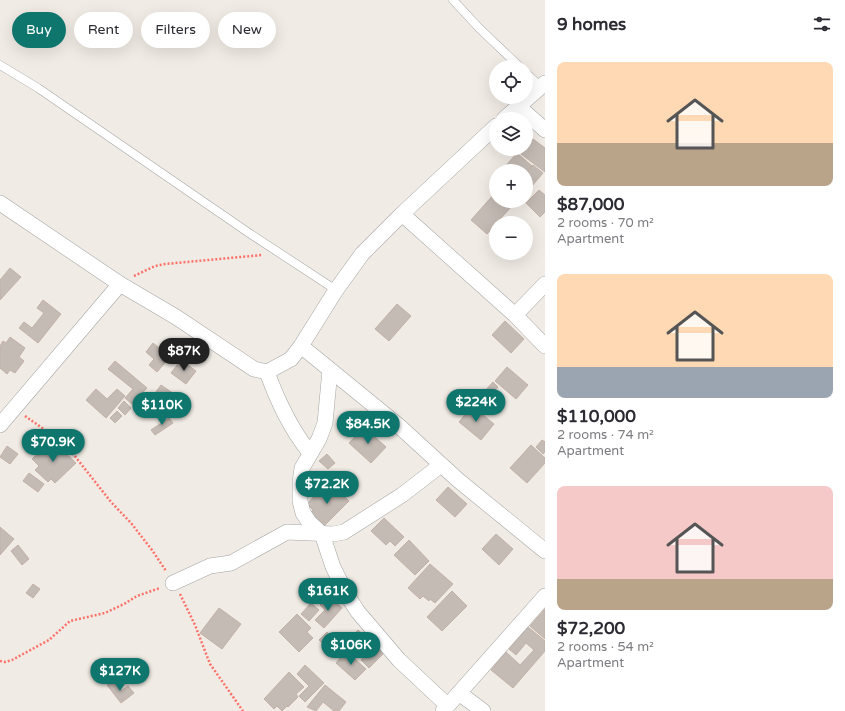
<!DOCTYPE html>
<meta charset="utf-8">
<style>
body{margin:0;font-family:"Varela Round",sans-serif;background:#f2f2f3;color:#2b2b33;height:100vh;display:flex;flex-direction:column;font-size:15px;white-space:nowrap}
*{box-sizing:border-box;margin:0}
p{font-size:13px;color:#7c7c81}
.icon{flex:none;width:22px;height:22px;fill:none;stroke:currentColor;stroke-width:2;stroke-linecap:round;stroke-linejoin:round}
.map{position:relative;flex:1;overflow:hidden}
.side{display:flex;flex-direction:column;background:#fff;width:300px}
.side>*{flex:none}
.guide{position:absolute;left:12px;top:12px;width:380px;height:36px;display:flex;gap:8px}
.fabs{position:absolute;left:489px;top:60px;display:grid;gap:8px}
.fabs a{display:grid;place-items:center;width:44px;height:44px;border-radius:50%;background:#fff;box-shadow:0 4px 16px #0002;font-size:20px}
.price{position:absolute;translate:-50% -34px;padding:0 9px;border-radius:14px;background:#0f766e;color:#fff;font-size:13px;line-height:26px;filter:drop-shadow(0 1px 2px #0008)}
.price::after{content:'';position:absolute;left:50%;top:24px;width:12px;height:9px;margin-left:-6px;background:inherit;clip-path:polygon(0 0,100% 0,50% 100%)}
.price.on{background:#222;color:#fff}
ul{padding:0;list-style:none}
li{display:grid;align-content:center;gap:8px;height:212px;padding:0 12px}
li span{display:grid;place-items:center;height:124px;border-radius:8px;color:#555}
li>.icon{margin-inline-start:auto}
span .icon{width:72px;height:72px;fill:#fffc;stroke-width:1}
li b{font-size:17px}
h2{display:flex;justify-content:space-between;align-items:center;height:48px;padding:0 12px;font-size:17px}
.tag{padding:0 14px;border-radius:18px;background:#fff;box-shadow:0 4px 16px #0002;font-size:14px;line-height:36px}
.tag.on{background:#0f766e;color:#fff}
main{display:flex;flex:1;min-height:0}
.map>svg:first-child{display:block}
</style>
<main>
<div class="map">
<svg width="545" height="711" viewBox="0 0 545 711">
<rect width="100%" height="100%" fill="#f0ebe4"/>
<!-- building -->
<g fill="#c4bbb4" stroke="#c2b1a7">
<polygon points="533,139 545,148 545,172 521,154"/>
<polygon points="517,153 532,166 526,173 526,171 501,171"/>
<polygon points="533,165 543,173 526,193 526,174"/>
<polygon points="539,190 545,195 545,212 540,217 526,203"/>
<polygon points="495,193 496,201 505,201 511,207 487,234 471,220"/>
<polygon points="10,268 21,277 0,300 0,280"/>
<polygon points="43,300 61,314 38,343 19,328 24,322 32,328 44,313 37,308"/>
<polygon points="397,304 411,316 389,341 375,329"/>
<polygon points="505,321 524,339 511,353 492,335"/>
<polygon points="10,337 25,348 19,357 24,361 15,373 10,370 7,374 0,368 0,346 3,341 6,343"/>
<polygon points="153,343 170,357 157,372 149,365 154,359 146,352"/>
<polygon points="181,360 196,371 186,384 171,373"/>
<polygon points="115,361 147,388 132,404 125,398 133,389 108,369"/>
<polygon points="507,367 528,385 516,399 495,381"/>
<polygon points="493,382 498,387 480,406 475,402"/>
<polygon points="161,385 180,398 174,406 155,393"/>
<polygon points="96,389 107,399 117,389 125,396 106,418 86,400"/>
<polygon points="124,401 131,408 125,415 118,408"/>
<polygon points="472,406 494,424 481,440 459,422"/>
<polygon points="117,411 122,416 115,423 110,418"/>
<polygon points="169,418 173,423 155,435 151,430"/>
<polygon points="364,427 386,447 371,463 349,443"/>
<polygon points="542,440 545,442 545,452 543,454 536,447"/>
<polygon points="49,443 55,449 58,446 76,463 55,483 51,479 48,482 35,470 39,466 32,459"/>
<polygon points="531,445 545,458 545,463 527,483 510,468"/>
<polygon points="7,446 18,454 10,464 0,457"/>
<polygon points="327,454 335,463 328,469 319,461"/>
<polygon points="29,473 44,484 38,492 23,481"/>
<polygon points="327,487 333,492 336,489 349,501 323,527 309,514 313,510 307,504 320,490 322,491"/>
<polygon points="448,487 467,504 455,517 436,500"/>
<polygon points="384,518 404,537 395,546 390,541 386,545 371,531"/>
<polygon points="0,527 14,539 0,555"/>
<polygon points="496,534 513,549 499,565 482,549"/>
<polygon points="409,540 429,561 415,575 394,555"/>
<polygon points="18,545 29,559 22,565 11,551"/>
<polygon points="430,564 453,584 435,603 430,599 429,601 423,596 420,599 408,588"/>
<polygon points="33,584 40,589 33,598 26,593"/>
<polygon points="452,591 467,606 442,631 427,617"/>
<polygon points="329,596 342,608 324,628 315,620 325,610 320,605"/>
<polygon points="311,603 319,610 309,621 301,614"/>
<polygon points="219,608 241,624 222,649 200,633"/>
<polygon points="545,609 545,639 530,626"/>
<polygon points="297,614 311,628 307,632 313,638 299,652 279,632"/>
<polygon points="528,627 545,641 545,651 513,688 491,670 506,652 520,665 534,650 526,643 516,655 509,649"/>
<polygon points="358,630 368,639 352,656 342,647"/>
<polygon points="327,632 344,649 336,657 319,640"/>
<polygon points="377,643 385,652 369,668 361,660"/>
<polygon points="346,651 366,669 355,680 336,663"/>
<polygon points="305,665 324,683 305,702 299,696 309,686 297,674"/>
<polygon points="289,672 304,687 296,694 298,697 288,707 287,706 282,711 277,706 274,709 264,699"/>
<polygon points="113,681 121,691 128,686 134,693 121,703 107,685"/>
<polygon points="325,685 346,702 339,711 334,711 323,702 316,711 307,707"/>
</g>
<g fill="none" stroke-linecap="round" stroke-linejoin="round">
<!-- lane casing -->
<g stroke="#a6a6a6" stroke-width="9">
<g id="lane">
<polyline points="453,0 480,29 520,67"/>
<polyline points="0,65 38,88 249,233 336,290"/>
<polyline points="526,73 541,87"/>
</g>
</g>
<!-- street casing -->
<g stroke="#a6a6a6" stroke-width="16">
<g id="street">
<polyline points="518,106 545,130"/>
<polyline points="504,119 545,83"/>
<polyline points="0,203 120,284 176,317 254,369 267,372 291,359 301,346 336,290 362,254 402,214 496,126"/>
<polyline points="402,214 515,315 545,346"/>
<polyline points="515,315 545,284"/>
<polyline points="301,346 399,426 458,480 545,551"/>
<polyline points="330,370 325,423 319,439 302,468 300,483 300,501 303,513 309,522 322,534 333,567 347,595 358,612 399,660 447,705"/>
<path d="M267 372C278 402 290 428 310 453"/>
<polyline points="0,425 120,284"/>
<polyline points="173,583 210,566 231,563 287,532 333,534 344,532 402,495 441,465"/>
<polyline points="459,693 483,711"/>
<polyline points="443,711 545,596"/>
</g>
</g>
<!-- path -->
<g stroke="#fc7169" stroke-width="2.5" stroke-dasharray="2 2" stroke-linecap="butt">
<polyline points="134,276 155,266 165,264 262,255"/>
<polyline points="25,416 48,432 74,455 111,502 131,523 152,550 166,571"/>
<polyline points="180,594 195,625 210,664 243,711"/>
<polyline points="0,661 5,662 12,660 49,640 70,621 105,613 124,604 137,596 160,588"/>
</g>
<!-- lane -->
<use href="#lane" stroke="#fff" stroke-width="8"/>
<!-- street -->
<use href="#street" stroke="#fff" stroke-width="15"/>
</g>
</svg>
<div class="fabs">
<a><svg class="icon" aria-label="locate" viewBox="0 0 24 24"><circle cx="12" cy="12" r="6"/><path d="M12 2v4M12 18v4M2 12h4M18 12h4"/></svg></a>
<a><svg class="icon" aria-label="layers" viewBox="0 0 24 24"><path d="M12 4l9 5-9 5-9-5zM3 14l9 5 9-5"/></svg></a>
<a>+</a>
<a>−</a>
</div>
<b class="price on" style="left:184px;top:372px">$87K</b>
<b class="price" style="left:476px;top:423px">$224K</b>
<b class="price" style="left:162px;top:426px">$110K</b>
<b class="price" style="left:368px;top:445px">$84.5K</b>
<b class="price" style="left:53px;top:463px">$70.9K</b>
<b class="price" style="left:327px;top:505px">$72.2K</b>
<b class="price" style="left:328px;top:612px">$161K</b>
<b class="price" style="left:351px;top:666px">$106K</b>
<b class="price" style="left:120px;top:692px">$127K</b>
<div class="guide">
<a class="tag on">Buy</a>
<a class="tag">Rent</a>
<a class="tag">Filters</a>
<a class="tag">New</a>
</div>
</div>
<section class="side">
<h2>9 homes<svg class="icon" aria-label="filters" viewBox="0 0 24 24"><path d="M4 7h16M4 17h16"/><circle cx="9" cy="7" r="2"/><circle cx="15" cy="17" r="2"/></svg></h2>
<ul>
<li><span style="background:linear-gradient(#ffd9b3 65%,#b9a48a 0)"><svg class="icon" aria-label="home" viewBox="0 0 24 24"><path d="M3 11l9-7 9 7M6 9v11h12V9"/></svg></span><div><b>$87,000</b><p>2 rooms · 70 m²</p><p>Apartment</p></div></li>
<li><span style="background:linear-gradient(#ffd9b3 75%,#9aa5b1 0)"><svg class="icon" aria-label="home" viewBox="0 0 24 24"><path d="M3 11l9-7 9 7M6 9v11h12V9"/></svg></span><div><b>$110,000</b><p>2 rooms · 74 m²</p><p>Apartment</p></div></li>
<li><span style="background:linear-gradient(#f6c9c9 75%,#b9a48a 0)"><svg class="icon" aria-label="home" viewBox="0 0 24 24"><path d="M3 11l9-7 9 7M6 9v11h12V9"/></svg></span><div><b>$72,200</b><p>2 rooms · 54 m²</p><p>Apartment</p></div></li>
</ul>
</section>
</main>
